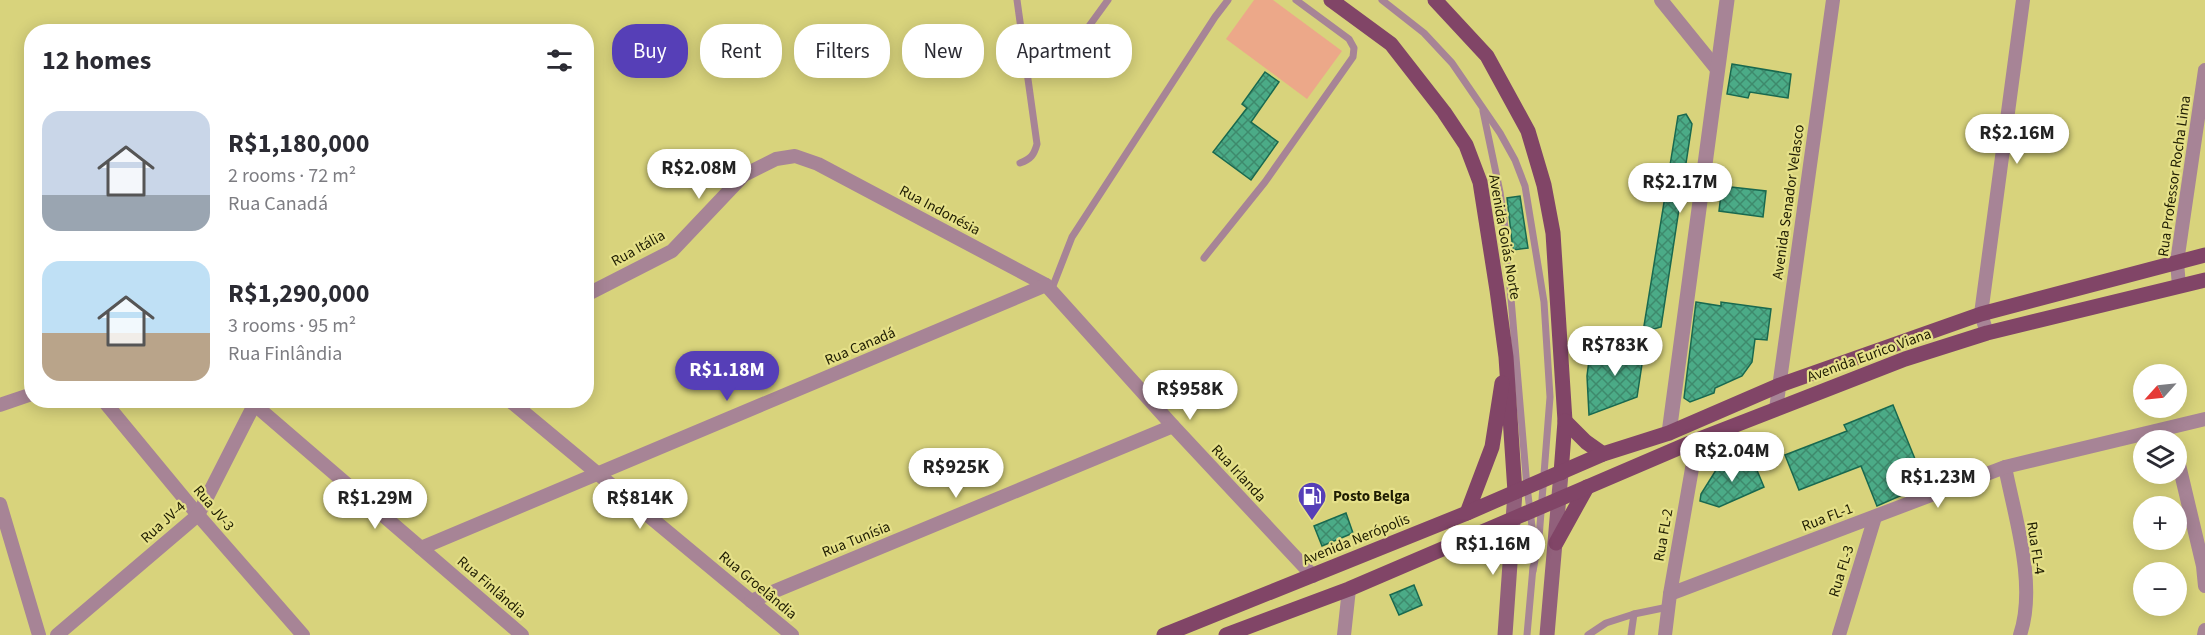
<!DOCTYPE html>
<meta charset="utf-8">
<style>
body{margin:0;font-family:"Source Sans 3",sans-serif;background:#f2f2f3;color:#2b2b33;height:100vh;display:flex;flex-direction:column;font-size:22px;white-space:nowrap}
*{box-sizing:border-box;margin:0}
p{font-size:20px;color:#7c7c81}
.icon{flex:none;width:33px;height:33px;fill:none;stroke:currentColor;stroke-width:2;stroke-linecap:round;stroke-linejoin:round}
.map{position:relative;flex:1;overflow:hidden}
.drawer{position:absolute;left:24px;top:24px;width:570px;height:384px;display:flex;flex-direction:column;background:#fff;border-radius:24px;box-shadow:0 3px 15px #0003}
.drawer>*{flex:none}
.hud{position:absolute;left:612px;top:24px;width:570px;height:54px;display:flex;gap:12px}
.needle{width:39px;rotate:243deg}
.fabs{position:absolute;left:2133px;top:364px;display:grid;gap:12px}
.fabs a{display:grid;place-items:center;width:54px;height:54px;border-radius:50%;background:#fff;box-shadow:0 3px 15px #0003;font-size:30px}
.price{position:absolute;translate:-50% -51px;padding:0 14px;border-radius:21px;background:#fff;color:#222;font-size:20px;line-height:39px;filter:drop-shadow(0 2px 3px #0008)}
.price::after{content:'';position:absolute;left:50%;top:36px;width:18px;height:14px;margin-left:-9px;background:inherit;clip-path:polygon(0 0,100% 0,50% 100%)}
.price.active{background:#563fb7;color:#fff}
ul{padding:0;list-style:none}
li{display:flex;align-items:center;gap:18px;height:150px;padding:0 18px}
li span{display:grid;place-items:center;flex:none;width:168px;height:120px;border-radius:18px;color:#555}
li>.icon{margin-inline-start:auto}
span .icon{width:72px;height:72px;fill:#fffc;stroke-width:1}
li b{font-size:26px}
h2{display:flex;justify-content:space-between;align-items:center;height:72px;padding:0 18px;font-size:26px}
.tag{padding:0 21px;border-radius:24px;background:#fff;box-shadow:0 3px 15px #0003;font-size:21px;line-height:54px}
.tag.active{background:#563fb7;color:#fff}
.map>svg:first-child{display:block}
</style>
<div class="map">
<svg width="2205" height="635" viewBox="0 0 2205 635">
<defs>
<pattern id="building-cross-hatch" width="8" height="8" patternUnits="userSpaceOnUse" patternTransform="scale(1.5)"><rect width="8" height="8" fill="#4bab87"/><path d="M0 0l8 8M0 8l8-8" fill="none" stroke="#3e8a6c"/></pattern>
</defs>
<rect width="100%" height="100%" fill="#d8d37c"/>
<!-- pitch -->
<polygon fill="#eca889" points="1254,0 1273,0 1342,51 1307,99 1226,39"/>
<!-- building -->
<g fill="url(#building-cross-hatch)" stroke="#19694f" stroke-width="1.5">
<polygon points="1732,64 1791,74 1788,98 1750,92 1748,98 1727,94"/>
<polygon points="1265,72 1279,82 1251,122 1278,142 1251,180 1213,152 1247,108 1242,104"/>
<polygon points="1686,114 1692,124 1661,327 1643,332 1678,116"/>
<polygon points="1722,186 1766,191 1763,217 1719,211"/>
<polygon points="1520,196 1528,248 1513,250 1507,198"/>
<polygon points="1696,302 1721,306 1721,302 1771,309 1767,340 1755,339 1752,362 1742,376 1715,388 1714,393 1690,402 1684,398"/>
<polygon points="1646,338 1637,397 1589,415 1587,376 1589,360"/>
<polygon points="1893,405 1924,481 1905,489 1907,493 1877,506 1861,466 1799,490 1785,455 1847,431 1844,425"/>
<polygon points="1751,456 1764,487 1719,507 1700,501 1701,494 1718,467"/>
<polygon points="1346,513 1353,533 1322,546 1314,526"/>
<polygon points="1414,585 1422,605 1399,615 1390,595"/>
</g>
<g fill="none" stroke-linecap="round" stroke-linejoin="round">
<!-- service -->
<g stroke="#a78496" stroke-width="7">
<path d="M1017 0 1037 144C1034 155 1031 159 1020 163"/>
<polyline points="1382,0 1424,33 1452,63 1500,133 1515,160 1525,186 1544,302 1550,397 1539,538 1533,571"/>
<polyline points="1084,33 1108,0"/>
<polyline points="1483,111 1500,192 1505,228 1527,487 1533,534 1533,553"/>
<polyline points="1204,258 1265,182 1353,57 1354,48 1349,39 1296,0"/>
<polyline points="1051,291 1072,237 1215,17 1228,0"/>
<polyline points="1634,614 1668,607"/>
<polyline points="1527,635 1533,567"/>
<polyline points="1588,635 1606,623 1634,614 1631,635"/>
</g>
<!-- minor -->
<g stroke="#a78496" stroke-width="14">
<polyline points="1661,0 1716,68"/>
<polyline points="2179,286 2177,262 2205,70"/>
<polyline points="586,295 672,251 744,175 776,159 795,156 818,164 1046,285 1173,426 1313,576"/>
<polyline points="1987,333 1981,314 2023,0"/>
<polyline points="103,400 198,515 303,635"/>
<polyline points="249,400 522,635"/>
<polyline points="509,400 792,635"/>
<polyline points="0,405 32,394"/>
<polyline points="1776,409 1833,0"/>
<polyline points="2176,452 2203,566 2205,586"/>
<path d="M2005 467C2015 518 2037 585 2020 635"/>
<polyline points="0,504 39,635"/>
<polyline points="421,548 1046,285"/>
<polyline points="1670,594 2005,467 2205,419"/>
<polyline points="751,601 1173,426"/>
<polyline points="57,635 198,515 254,405"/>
<polyline points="1344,635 1349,589"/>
<polyline points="1665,635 1670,594 1697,440"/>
<polyline points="1839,635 1875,517"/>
<polyline points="2204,635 2205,630"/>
</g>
<!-- tertiary -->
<polyline stroke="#a78496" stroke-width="15" points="1669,433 1727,0"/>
<!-- secondary -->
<g stroke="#91607b" stroke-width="15">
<polyline points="1505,635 1515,492"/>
<polyline points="1547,635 1561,473"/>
</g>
<!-- primary -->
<g stroke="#814567" stroke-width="15">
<polyline points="1331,0 1391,44 1444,112 1466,145 1480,182 1497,290 1506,357 1515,492"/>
<polyline points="1435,0 1487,56 1528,131 1544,185 1553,233 1565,421 1561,473"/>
<polyline points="1565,421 1586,442 1603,454"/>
<polyline points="1467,513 1492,447 1502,383"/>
<polyline points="1556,543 1587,487"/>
<polyline points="1164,635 1467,513 1603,454 1669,433 1780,385 1981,314 2205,255"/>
<polyline points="1226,635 1349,589 1697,440 1905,359 1987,333 2205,280"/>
</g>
</g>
<!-- icons -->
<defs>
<g id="fuel-pin" transform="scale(1.5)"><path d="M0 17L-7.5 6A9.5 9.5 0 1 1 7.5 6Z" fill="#563fb7" stroke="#e5e089"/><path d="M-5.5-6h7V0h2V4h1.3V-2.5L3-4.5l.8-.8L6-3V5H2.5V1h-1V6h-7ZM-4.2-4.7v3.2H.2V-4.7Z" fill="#fff"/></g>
</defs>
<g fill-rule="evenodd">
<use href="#fuel-pin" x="1312" y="496"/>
</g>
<g text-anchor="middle" stroke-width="4.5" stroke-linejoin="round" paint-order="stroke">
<!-- street labels -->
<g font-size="15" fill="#1e1c02" stroke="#e5e089">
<text transform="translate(2174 176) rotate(-82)" y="5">Rua Professor Rocha Lima</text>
<text transform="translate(1788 202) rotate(-82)" y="5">Avenida Senador Velasco</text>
<text transform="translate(940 210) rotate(28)" y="5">Rua Indonésia</text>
<text transform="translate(1505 237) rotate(80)" y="5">Avenida Goiás Norte</text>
<text transform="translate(638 248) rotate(-29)" y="5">Rua Itália</text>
<text transform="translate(860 346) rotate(-23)" y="5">Rua Canadá</text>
<text transform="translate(1869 355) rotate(-20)" y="5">Avenida Eurico Viana</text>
<text transform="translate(1239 473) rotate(47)" y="5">Rua Irlanda</text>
<text transform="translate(214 508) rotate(50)" y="5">Rua JV-3</text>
<text transform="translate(1827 517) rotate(-21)" y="5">Rua FL-1</text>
<text transform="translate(163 522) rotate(-42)" y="5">Rua JV-4</text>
<text transform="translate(1663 535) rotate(-80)" y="5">Rua FL-2</text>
<text transform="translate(856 539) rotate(-22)" y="5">Rua Tunísia</text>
<text transform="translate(1356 539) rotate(-22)" y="5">Avenida Nerópolis</text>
<text transform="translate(2036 548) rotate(81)" y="5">Rua FL-4</text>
<text transform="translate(1841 571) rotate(-73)" y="5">Rua FL-3</text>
<text transform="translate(758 585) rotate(40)" y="5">Rua Groelândia</text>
<text transform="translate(492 587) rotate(41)" y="5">Rua Finlândia</text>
</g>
<!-- poi labels -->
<g font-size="15" font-weight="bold" fill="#1e1c02" stroke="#e5e089" text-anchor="start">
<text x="1333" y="501">Posto Belga</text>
</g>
</g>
</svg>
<div class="fabs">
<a><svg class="needle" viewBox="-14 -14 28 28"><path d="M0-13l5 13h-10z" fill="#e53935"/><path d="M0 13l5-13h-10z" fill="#7c7c81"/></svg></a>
<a><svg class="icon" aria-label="layers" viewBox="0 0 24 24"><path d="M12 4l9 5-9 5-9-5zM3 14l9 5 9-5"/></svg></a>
<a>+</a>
<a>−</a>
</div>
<b class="price" style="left:2017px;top:165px">R$2.16M</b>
<b class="price" style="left:699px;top:200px">R$2.08M</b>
<b class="price" style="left:1680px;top:214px">R$2.17M</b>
<b class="price" style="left:1615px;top:377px">R$783K</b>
<b class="price active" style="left:727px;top:402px">R$1.18M</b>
<b class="price" style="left:1190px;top:421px">R$958K</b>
<b class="price" style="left:1732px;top:483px">R$2.04M</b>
<b class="price" style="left:956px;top:499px">R$925K</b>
<b class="price" style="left:1938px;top:509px">R$1.23M</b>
<b class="price" style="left:375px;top:530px">R$1.29M</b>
<b class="price" style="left:640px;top:530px">R$814K</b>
<b class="price" style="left:1493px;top:576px">R$1.16M</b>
<div class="hud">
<a class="tag active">Buy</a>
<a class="tag">Rent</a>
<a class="tag">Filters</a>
<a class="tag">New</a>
<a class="tag">Apartment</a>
</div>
<section class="drawer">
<h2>12 homes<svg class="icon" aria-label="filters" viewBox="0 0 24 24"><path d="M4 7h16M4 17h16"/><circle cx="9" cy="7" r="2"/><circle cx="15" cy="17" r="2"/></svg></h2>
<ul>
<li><span style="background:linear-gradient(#c9d6e8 70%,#9aa5b1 0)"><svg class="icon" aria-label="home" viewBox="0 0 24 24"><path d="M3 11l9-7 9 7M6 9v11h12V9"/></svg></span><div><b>R$1,180,000</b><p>2 rooms · 72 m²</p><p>Rua Canadá</p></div></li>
<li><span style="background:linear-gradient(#bfe0f5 60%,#b9a48a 0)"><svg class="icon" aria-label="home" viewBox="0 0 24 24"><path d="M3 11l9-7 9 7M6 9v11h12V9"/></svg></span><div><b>R$1,290,000</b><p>3 rooms · 95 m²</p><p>Rua Finlândia</p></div></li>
</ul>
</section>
</div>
